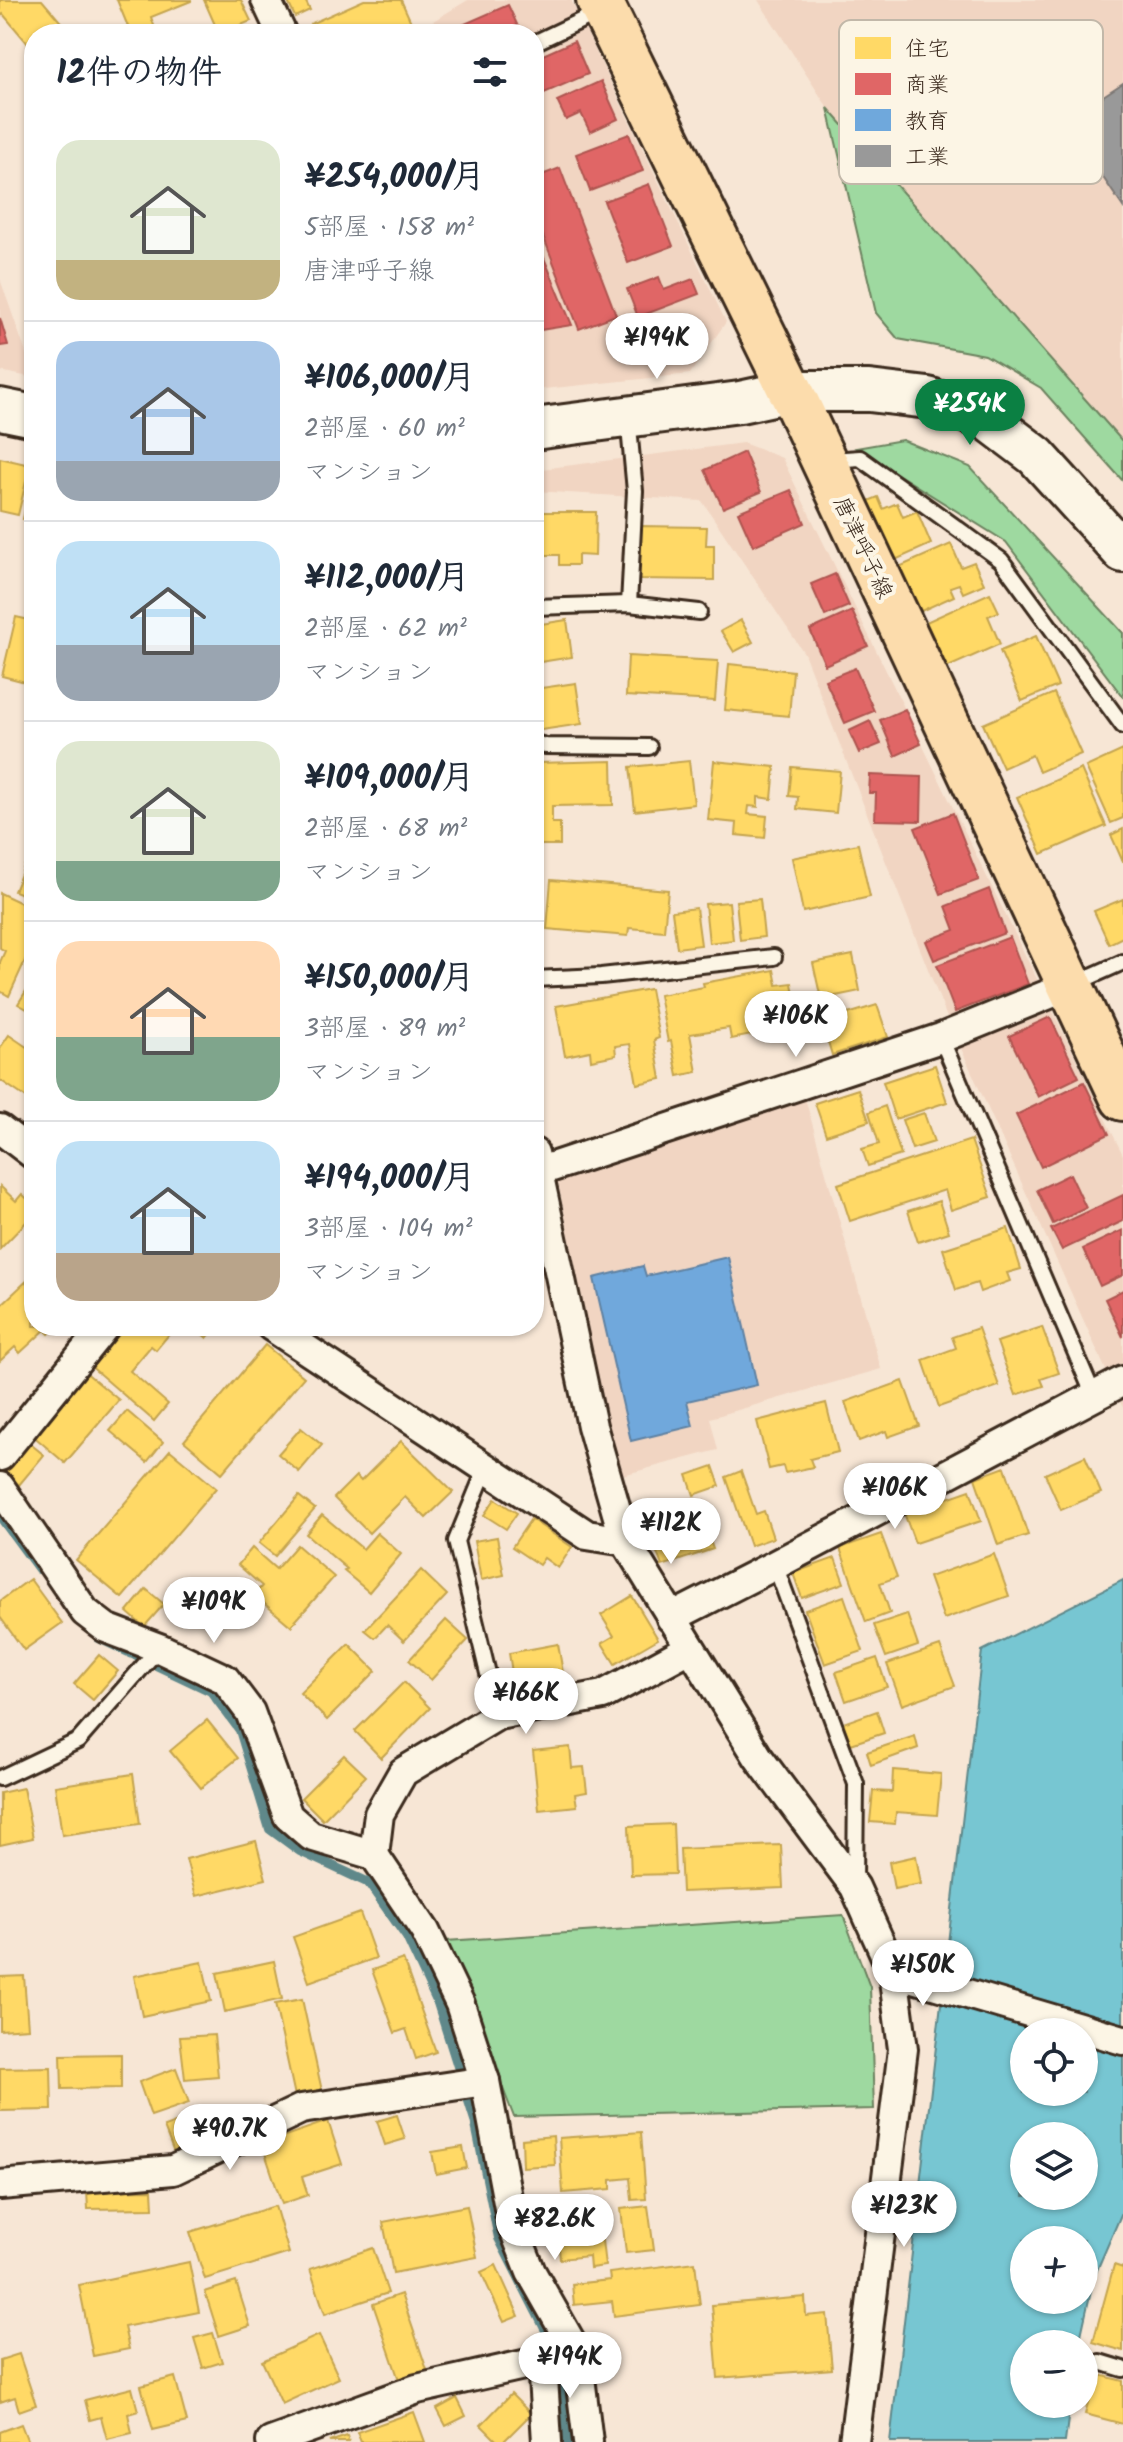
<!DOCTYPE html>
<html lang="ja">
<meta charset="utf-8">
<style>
body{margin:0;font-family:Kalam,"Klee One",sans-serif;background:#f2f2f3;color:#1f2937;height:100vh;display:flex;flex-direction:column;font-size:30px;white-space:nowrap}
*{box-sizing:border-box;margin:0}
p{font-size:26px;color:#747a83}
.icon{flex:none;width:44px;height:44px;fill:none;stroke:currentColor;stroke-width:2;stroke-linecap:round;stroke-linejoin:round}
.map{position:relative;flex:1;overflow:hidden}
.details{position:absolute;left:24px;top:24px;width:520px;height:1312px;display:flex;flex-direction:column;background:#fff;border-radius:32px;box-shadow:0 2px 6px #0004}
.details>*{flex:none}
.controls{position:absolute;left:1010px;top:2018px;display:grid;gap:16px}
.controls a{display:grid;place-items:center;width:88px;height:88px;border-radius:50%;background:#fff;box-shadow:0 2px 6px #0004;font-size:40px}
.price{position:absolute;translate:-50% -68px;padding:0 18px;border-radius:28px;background:#fff;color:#222;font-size:26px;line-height:52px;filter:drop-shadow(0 2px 4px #0008)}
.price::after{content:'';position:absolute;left:50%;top:48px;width:24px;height:18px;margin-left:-12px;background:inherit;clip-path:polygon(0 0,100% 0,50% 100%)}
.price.on{background:#0b8043;color:#fff}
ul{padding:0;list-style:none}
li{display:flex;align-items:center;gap:24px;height:200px;padding:0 32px}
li+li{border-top:2px solid #e0e1e3}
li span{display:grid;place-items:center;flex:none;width:224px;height:160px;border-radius:24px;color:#555}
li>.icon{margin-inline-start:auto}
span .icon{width:96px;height:96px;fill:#fffc;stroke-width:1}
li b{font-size:34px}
h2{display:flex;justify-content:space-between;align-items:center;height:96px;padding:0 32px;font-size:34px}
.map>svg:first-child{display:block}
</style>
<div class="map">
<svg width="1123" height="2442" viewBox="0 0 1123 2442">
<rect width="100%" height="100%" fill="#f7e6d5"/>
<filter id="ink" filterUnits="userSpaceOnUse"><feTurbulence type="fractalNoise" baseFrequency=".0125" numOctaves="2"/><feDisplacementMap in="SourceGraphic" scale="16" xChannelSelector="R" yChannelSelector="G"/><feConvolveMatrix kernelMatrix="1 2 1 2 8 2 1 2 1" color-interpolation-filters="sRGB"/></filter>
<g filter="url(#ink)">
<!-- built -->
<g fill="#f1d5c2">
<polygon points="468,0 571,0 726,322 690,374 534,390 534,34 431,34 428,24"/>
<polygon points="758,0 1123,0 1123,442 828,108"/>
<polygon points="0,279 34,376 34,378 0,371"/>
<polygon points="743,443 782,458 1123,1155 1123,1408 946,1015 804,653 702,501 534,491 534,470"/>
<polygon points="805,1098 881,1369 710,1418 718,1450 619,1476 557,1178"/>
</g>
<!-- green -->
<g fill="#9ed9a0" stroke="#6c825f" stroke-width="2">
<polygon points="828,108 1123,442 1123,481 1041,388 985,355 898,339 876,313"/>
<polygon points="902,440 970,467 1123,633 1123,697 1006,542 856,448"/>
<polygon points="843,1915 870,1987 874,2109 514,2117 446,1941"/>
</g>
<!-- water -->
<path fill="#77c6d2" stroke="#5f888a" stroke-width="2" fill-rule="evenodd" d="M1123 1580V2210L1094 2277 1079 2344H1024V2404H1070L1065 2442H890L982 1651ZM1024 2032H1084V2092H1024ZM1024 2136H1084V2196H1024ZM1024 2240H1084V2300H1024Z"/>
<!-- homes -->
<g fill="#ffd966" stroke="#c4a450" stroke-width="2">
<polygon points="0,0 42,0 71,34 34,34 34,51 3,14 0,17"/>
<polygon points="117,0 191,0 191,1 151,17 157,34 131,34"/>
<polygon points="204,0 241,0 251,21 219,34"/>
<polygon points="287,0 305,0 310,10 295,17"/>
<polygon points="364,0 401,0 415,31 408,34 315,34 310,24"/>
<polygon points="0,458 30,465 18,515 0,511"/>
<polygon points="34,474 34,521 23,519"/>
<polygon points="878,497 883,509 897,503 903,517 917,511 931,544 893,561 866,502"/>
<polygon points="543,512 596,512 595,556 578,555 578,565 559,565 559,555 543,555"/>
<polygon points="639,526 707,527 706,545 714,545 714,580 638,579"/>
<polygon points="951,544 961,567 974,562 984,584 963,593 959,584 950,587 954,596 919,612 899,567"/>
<polygon points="990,593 999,612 988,616 1000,644 946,668 926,622"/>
<polygon points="16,617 34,621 34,670 31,669 29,683 2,676"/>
<polygon points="567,620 572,657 534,663 534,625"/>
<polygon points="741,620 753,642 734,652 721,631"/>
<polygon points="1036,636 1058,686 1022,701 1000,651"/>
<polygon points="628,656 718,661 715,701 626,696"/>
<polygon points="729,664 793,671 789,716 725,710"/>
<polygon points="576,683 582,724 534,731 534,689"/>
<polygon points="1054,693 1081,754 1039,772 1032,755 1003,768 983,724"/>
<polygon points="1123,750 1123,818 1111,823 1086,767"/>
<polygon points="612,761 613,805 552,806 552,823 560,823 560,845 538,845 537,763"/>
<polygon points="689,761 694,804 635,811 630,767"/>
<polygon points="714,761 775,767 772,799 758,797 758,807 749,806 748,814 767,816 765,838 736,835 737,823 708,820"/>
<polygon points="792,767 840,771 836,813 797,809 798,797 789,796"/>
<polygon points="1081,769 1106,826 1042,854 1017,797"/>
<polygon points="1123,829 1123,862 1111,835"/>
<polygon points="34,843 34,899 14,891"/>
<polygon points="858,844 870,897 803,912 792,858"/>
<polygon points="551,880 668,890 664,931 629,928 628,936 547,929"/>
<polygon points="0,893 34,909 34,941 9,996 0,991 0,962 5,951 0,948"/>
<polygon points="760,899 764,937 740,940 736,901"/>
<polygon points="1123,899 1123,937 1109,944 1094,911"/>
<polygon points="729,902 733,940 709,943 705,904"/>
<polygon points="696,908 701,945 677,948 672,911"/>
<polygon points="853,955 860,991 821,999 813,963"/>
<polygon points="774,970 777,985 792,983 799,1023 779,1027 777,1019 750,1024 752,1035 731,1039 729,1028 690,1034 697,1072 678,1076 671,1041 668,1042 659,995 704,987 703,983"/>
<polygon points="34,978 34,1013 18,1004"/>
<polygon points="650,989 659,1038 654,1040 661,1079 637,1084 630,1044 615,1046 616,1055 591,1060 590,1051 565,1056 556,1006"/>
<polygon points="877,1005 888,1037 832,1055 822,1022"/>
<polygon points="9,1035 34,1052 34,1103 0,1080 0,1048"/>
<polygon points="935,1065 947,1102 895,1119 883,1082"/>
<polygon points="858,1089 869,1121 826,1135 815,1103"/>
<polygon points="885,1106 901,1155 868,1166 862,1149 879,1144 869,1112"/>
<polygon points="924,1113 934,1142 912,1149 902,1120"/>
<polygon points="971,1140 991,1197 951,1210 945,1190 850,1221 838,1184"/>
<polygon points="0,1186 16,1201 22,1194 34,1205 34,1214 0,1249"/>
<polygon points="939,1201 949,1232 918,1242 908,1211"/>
<polygon points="1008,1228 1021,1269 1007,1273 1010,1281 980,1292 977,1283 956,1290 943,1249"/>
<polygon points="34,1274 34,1326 57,1326 49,1334 45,1330 20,1353 15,1347 0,1361 0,1306"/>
<polygon points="122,1326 176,1326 156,1350 151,1346 130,1371 168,1404 154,1421 89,1365"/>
<polygon points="193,1326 217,1326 207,1338"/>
<polygon points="1042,1327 1059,1373 1041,1379 1044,1386 1016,1395 997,1342"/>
<polygon points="978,1328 999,1386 939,1407 923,1360 956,1348 952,1337"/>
<polygon points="265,1345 304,1377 222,1473 184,1441"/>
<polygon points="84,1371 119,1400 65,1463 31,1434"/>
<polygon points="903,1381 919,1426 888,1437 886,1431 859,1441 845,1402"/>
<polygon points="826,1403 838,1452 810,1459 813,1467 785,1473 783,1466 769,1469 757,1421"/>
<polygon points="127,1411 163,1442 147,1462 110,1431"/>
<polygon points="301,1428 322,1445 299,1472 278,1454"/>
<polygon points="401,1441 453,1492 426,1518 405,1497 369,1533 334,1498 356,1476 361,1481"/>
<polygon points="28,1442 44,1455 19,1485 3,1471"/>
<polygon points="170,1450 216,1488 122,1598 76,1560"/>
<polygon points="1085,1456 1101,1493 1061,1510 1045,1474"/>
<polygon points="713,1466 720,1486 694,1495 687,1475"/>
<polygon points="1005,1467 1028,1535 998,1545 975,1478"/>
<polygon points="741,1471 756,1514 764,1511 773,1538 750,1546 726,1477"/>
<polygon points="970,1490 981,1521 915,1543 904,1513"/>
<polygon points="299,1496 315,1509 275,1556 259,1543"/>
<polygon points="495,1499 517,1513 506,1529 484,1515"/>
<polygon points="699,1510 713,1549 662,1566 648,1528"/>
<polygon points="322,1515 363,1549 377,1533 401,1554 369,1592 344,1571 347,1569 306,1534"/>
<polygon points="531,1519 572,1547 558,1568 544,1558 539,1565 512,1547"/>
<polygon points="881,1534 897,1577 880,1583 890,1613 866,1622 840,1548"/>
<polygon points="497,1537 504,1575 481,1580 474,1541"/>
<polygon points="297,1545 334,1577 291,1626 254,1595 262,1586 238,1565 252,1548 276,1569"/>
<polygon points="994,1554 1009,1596 944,1619 929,1577"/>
<polygon points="835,1558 844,1583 802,1598 793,1573"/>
<polygon points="421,1570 447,1595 404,1641 387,1625 375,1638 365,1630"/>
<polygon points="30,1579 62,1623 24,1650 0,1617 0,1601"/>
<polygon points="146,1589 164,1604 144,1627 127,1612"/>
<polygon points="632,1596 658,1639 615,1664 602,1643 614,1636 601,1615"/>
<polygon points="844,1596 863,1651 825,1664 805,1610"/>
<polygon points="907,1614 918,1646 886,1657 874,1625"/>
<polygon points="446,1620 468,1640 431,1680 409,1660"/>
<polygon points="349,1644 376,1671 327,1720 300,1693"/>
<polygon points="558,1644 565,1684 537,1689 536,1683 514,1686 509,1653"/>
<polygon points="940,1646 955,1686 902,1705 887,1664"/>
<polygon points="99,1655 118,1671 93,1700 74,1684"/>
<polygon points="877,1658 887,1687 846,1701 836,1672"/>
<polygon points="404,1682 430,1708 381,1758 355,1731"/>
<polygon points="877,1711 884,1733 851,1744 843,1723"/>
<polygon points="207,1720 238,1758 201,1788 170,1751"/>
<polygon points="915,1736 918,1748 871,1765 867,1752"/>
<polygon points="570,1747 572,1768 584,1767 587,1792 575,1794 577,1806 539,1810 533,1751"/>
<polygon points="344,1755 366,1776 323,1820 301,1798"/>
<polygon points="893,1770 941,1774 937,1815 896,1812 895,1824 870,1822 873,1791 892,1792"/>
<polygon points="133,1774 140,1824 62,1835 55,1786"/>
<polygon points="23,1788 33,1838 0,1845 0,1793"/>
<polygon points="673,1824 675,1874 631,1875 629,1826"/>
<polygon points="256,1841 266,1879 196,1896 186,1859"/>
<polygon points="781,1845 783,1888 682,1892 680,1849"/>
<polygon points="916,1856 921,1884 894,1889 889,1862"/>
<polygon points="360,1913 376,1958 309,1982 293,1937"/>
<polygon points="403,1959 436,2052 416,2059 406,2029 395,2033 372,1970"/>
<polygon points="274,1961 282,1999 225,2012 217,1973"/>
<polygon points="202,1962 211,2001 142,2016 134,1976"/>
<polygon points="24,1976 28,2028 0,2030 0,1977"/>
<polygon points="302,1999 322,2091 295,2096 275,2004"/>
<polygon points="214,2035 218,2076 185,2079 180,2037"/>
<polygon points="121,2054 121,2088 62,2089 61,2055"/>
<polygon points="51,2067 52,2110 0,2111 0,2068"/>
<polygon points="176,2068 189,2103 151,2116 139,2082"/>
<polygon points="397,2115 405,2139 385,2145 377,2121"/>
<polygon points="186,2119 195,2146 174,2153 164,2127"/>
<polygon points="328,2121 342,2164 302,2177 308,2195 282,2204 262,2144"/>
<polygon points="641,2132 646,2199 632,2200 630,2178 611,2180 611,2189 563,2193 559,2138"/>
<polygon points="553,2136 555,2165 523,2167 522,2139"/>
<polygon points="463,2147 467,2168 436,2174 432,2152"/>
<polygon points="152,2190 153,2208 88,2209 87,2191"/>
<polygon points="275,2206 289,2253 205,2279 190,2232"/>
<polygon points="467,2206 477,2257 393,2273 383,2222"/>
<polygon points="648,2206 654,2250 626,2253 621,2209"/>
<polygon points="601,2232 605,2266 590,2268 589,2256 560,2259 558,2237"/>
<polygon points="373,2248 388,2293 325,2314 310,2269"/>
<polygon points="189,2262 199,2312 124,2327 129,2349 93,2356 79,2285"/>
<polygon points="695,2262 700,2305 614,2316 612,2301 574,2305 572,2284 610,2280 609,2273"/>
<polygon points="496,2265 519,2316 504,2322 481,2272"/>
<polygon points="1114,2265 1123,2268 1123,2351 1093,2342"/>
<polygon points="236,2282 250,2326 219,2336 205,2292"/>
<polygon points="401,2294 427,2370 399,2380 373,2304"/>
<polygon points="805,2297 806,2316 827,2314 832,2369 718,2378 712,2305"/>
<polygon points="213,2333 222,2362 203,2368 194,2338"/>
<polygon points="319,2335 339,2378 282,2404 262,2361"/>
<polygon points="19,2354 36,2405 19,2411 15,2397 0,2402 0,2360"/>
<polygon points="1096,2374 1123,2381 1123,2424 1085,2414"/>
<polygon points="175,2377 187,2422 153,2430 141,2386"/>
<polygon points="132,2388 138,2411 128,2414 132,2433 107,2439 101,2417 90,2420 85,2400"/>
<polygon points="511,2394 531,2414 503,2442 498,2442 481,2425"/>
<polygon points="457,2398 466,2416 446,2426 437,2409"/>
<polygon points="414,2412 425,2442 361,2442 357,2432"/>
<polygon points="21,2424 28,2442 0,2442 0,2432"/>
<polygon points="347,2436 349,2442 329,2442"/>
</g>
<!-- shops -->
<g fill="#e06666" stroke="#ae5450" stroke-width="2">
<polygon points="508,5 521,33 445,34 444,33"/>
<polygon points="574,41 588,74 542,94 538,86 534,88 534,59"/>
<polygon points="601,81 618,119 590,132 581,113 566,120 557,101"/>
<polygon points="629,134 643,171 590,191 576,154"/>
<polygon points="560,168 616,315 579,329 534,212 534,178"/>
<polygon points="649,184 673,246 628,263 604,201"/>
<polygon points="534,234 572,325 534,331"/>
<polygon points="659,277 664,290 693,279 699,294 638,317 627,289"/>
<polygon points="0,318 8,345 0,346"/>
<polygon points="744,452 761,492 723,508 705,470"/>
<polygon points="791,490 805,523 753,546 738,512"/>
<polygon points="835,574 849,606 825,616 811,584"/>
<polygon points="852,611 868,646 825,665 810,630"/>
<polygon points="855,668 874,711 845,723 825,680"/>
<polygon points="905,709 921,744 895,756 880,720"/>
<polygon points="870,721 881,744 859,753 849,731"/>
<polygon points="870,775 922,777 921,821 875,820 876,793 869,793"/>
<polygon points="953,813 979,880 941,894 915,828"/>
<polygon points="989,889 1005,933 934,960 926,941 955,930 946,906"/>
<polygon points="1010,937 1028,984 955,1012 937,965"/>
<polygon points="1050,1017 1079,1077 1038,1097 1009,1036"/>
<polygon points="1084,1082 1109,1134 1041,1167 1016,1115"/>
<polygon points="1070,1174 1086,1208 1053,1224 1037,1190"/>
<polygon points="1123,1195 1123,1221 1062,1250 1051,1229"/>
<polygon points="1123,1230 1123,1275 1100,1286 1083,1249"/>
<polygon points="1123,1290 1123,1337 1105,1299"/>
</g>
<!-- schools -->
<polygon fill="#6fa8dc" stroke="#5f82a3" stroke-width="2" points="728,1257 757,1385 687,1401 693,1426 631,1441 594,1278 643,1266 646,1276"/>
<!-- industry -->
<polygon fill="#999" stroke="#7d7874" stroke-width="2" points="1123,83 1123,207 1065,121"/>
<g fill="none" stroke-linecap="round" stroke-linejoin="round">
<!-- stream -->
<g stroke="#5f888a" stroke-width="10">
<polyline points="0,1516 39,1569"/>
<polyline points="99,1638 211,1691 240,1730 270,1829 300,1851 369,1883 407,1937 438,2003 475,2120 499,2238 562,2362 568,2442"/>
</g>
<!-- lane casing -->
<g stroke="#3b2a1e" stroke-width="20">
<g id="lane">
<polyline points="534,43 599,12"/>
<polyline points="628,417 635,491 629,604"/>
<polyline points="831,460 860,458 1001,560 1123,726"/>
<polyline points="534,607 629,604 699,612"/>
<polyline points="534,743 546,746 649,747"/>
<polyline points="534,979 601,976 774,957"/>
<polyline points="1076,983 1123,962"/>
<polyline points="941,1038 1094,1396"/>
<polyline points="486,1468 456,1541 498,1715"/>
<polyline points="775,1565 856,1784 855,1882"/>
<polyline points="0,1778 78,1741 159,1648"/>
<polyline points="1100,2362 1123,2369"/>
</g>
</g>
<!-- street casing -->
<g stroke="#3b2a1e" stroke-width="34">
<g id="street">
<polyline points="266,0 282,34"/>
<polyline points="0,1129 34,1155"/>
<polyline points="534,1153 592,1426 625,1541 758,1757 855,1887 893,1972 903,2049 854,2442"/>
<polyline points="537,1172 941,1038 1069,986"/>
<polyline points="271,1326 587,1535 625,1541"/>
<polyline points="0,1456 105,1326"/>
<polyline points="0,1487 85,1612 106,1628 159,1648 225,1679 250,1712 288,1816 311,1836 374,1855 425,1931 460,2004 485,2081 512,2224 531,2272 577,2353 588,2442"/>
<polyline points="671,1618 775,1565 1123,1381"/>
<polyline points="374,1855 379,1814 403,1772 498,1715 603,1695 690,1648"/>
<polyline points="893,1972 1123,2040"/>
<polyline points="0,2185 173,2170 301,2109 485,2081"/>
<polyline points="542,2361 547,2442"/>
<polyline points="271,2442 417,2389 577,2353"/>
</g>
</g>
<!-- secondary casing -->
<g stroke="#3b2a1e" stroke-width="46">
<g id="secondary">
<polyline points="0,409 34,416"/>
<polyline points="534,429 740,402 791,391 869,391 928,398 987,419 1036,456 1123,552"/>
</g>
</g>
<!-- primary casing -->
<g stroke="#3b2a1e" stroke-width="50">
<polyline id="primary" points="599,0 791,391 1123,1098"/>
</g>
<!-- lane -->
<use href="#lane" stroke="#fcf5e5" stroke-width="14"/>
<!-- street -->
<use href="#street" stroke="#fcf5e5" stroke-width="28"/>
<!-- secondary -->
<use href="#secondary" stroke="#fcf5e5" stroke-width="40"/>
<!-- primary -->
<use href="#primary" stroke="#fcdcac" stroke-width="44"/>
</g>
</g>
<g text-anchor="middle" stroke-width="8" stroke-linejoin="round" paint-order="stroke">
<!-- street labels -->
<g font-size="22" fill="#3b2a1e" stroke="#fcf5e5">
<text transform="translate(864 547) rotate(65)" y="8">唐津呼子線</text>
</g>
</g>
<!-- legend -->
<rect x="839" y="20" width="264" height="164" rx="12" fill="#fcf5e5" stroke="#c2b8a9" stroke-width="2"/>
<rect x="855" y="37" width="36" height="22" fill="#ffd966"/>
<rect x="855" y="73" width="36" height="22" fill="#e06666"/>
<rect x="855" y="109" width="36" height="22" fill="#6fa8dc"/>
<rect x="855" y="145" width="36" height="22" fill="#999"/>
<g font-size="22" fill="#3b2a1e">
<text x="905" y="56">住宅</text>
<text x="905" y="92">商業</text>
<text x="905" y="128">教育</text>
<text x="905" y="164">工業</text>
</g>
</svg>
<div class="controls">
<a><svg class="icon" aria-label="locate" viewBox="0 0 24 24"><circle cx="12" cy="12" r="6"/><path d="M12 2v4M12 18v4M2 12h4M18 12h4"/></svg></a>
<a><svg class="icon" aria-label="layers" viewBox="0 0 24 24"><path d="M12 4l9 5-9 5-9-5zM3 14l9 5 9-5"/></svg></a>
<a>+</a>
<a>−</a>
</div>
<b class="price" style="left:657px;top:381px">¥194K</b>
<b class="price on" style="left:970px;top:447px">¥254K</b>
<b class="price" style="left:796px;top:1059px">¥106K</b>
<b class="price" style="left:895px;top:1531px">¥106K</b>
<b class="price" style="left:671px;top:1566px">¥112K</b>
<b class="price" style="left:214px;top:1645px">¥109K</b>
<b class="price" style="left:526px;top:1736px">¥166K</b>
<b class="price" style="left:923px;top:2008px">¥150K</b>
<b class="price" style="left:230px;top:2172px">¥90.7K</b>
<b class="price" style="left:904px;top:2249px">¥123K</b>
<b class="price" style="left:555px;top:2262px">¥82.6K</b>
<b class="price" style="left:570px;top:2400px">¥194K</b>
<section class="details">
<h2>12件の物件<svg class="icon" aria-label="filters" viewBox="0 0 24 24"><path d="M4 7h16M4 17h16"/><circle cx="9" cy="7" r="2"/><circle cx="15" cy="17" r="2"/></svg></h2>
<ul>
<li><span style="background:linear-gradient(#dfe7d0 75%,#c2b280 0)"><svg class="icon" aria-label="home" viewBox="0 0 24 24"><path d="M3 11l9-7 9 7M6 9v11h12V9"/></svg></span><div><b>¥254,000/月</b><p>5部屋 · 158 m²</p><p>唐津呼子線</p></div></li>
<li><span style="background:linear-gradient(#a9c7e8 75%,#9aa5b1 0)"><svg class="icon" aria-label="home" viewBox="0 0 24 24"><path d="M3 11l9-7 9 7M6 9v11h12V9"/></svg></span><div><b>¥106,000/月</b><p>2部屋 · 60 m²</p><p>マンション</p></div></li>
<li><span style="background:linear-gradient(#bfe0f5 65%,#9aa5b1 0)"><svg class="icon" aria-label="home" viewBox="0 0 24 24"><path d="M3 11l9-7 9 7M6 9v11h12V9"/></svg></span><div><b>¥112,000/月</b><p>2部屋 · 62 m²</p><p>マンション</p></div></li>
<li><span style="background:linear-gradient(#dfe7d0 75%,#7fa58c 0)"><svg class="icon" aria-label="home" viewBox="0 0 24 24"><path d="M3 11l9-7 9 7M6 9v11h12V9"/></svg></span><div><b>¥109,000/月</b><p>2部屋 · 68 m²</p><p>マンション</p></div></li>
<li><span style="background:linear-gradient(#ffd9b3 60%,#7fa58c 0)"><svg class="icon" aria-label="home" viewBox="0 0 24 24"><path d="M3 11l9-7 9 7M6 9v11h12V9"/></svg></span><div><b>¥150,000/月</b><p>3部屋 · 89 m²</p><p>マンション</p></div></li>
<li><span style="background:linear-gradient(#bfe0f5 70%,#b9a48a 0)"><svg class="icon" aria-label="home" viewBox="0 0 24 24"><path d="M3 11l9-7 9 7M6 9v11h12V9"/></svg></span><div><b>¥194,000/月</b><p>3部屋 · 104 m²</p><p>マンション</p></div></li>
</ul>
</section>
</div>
